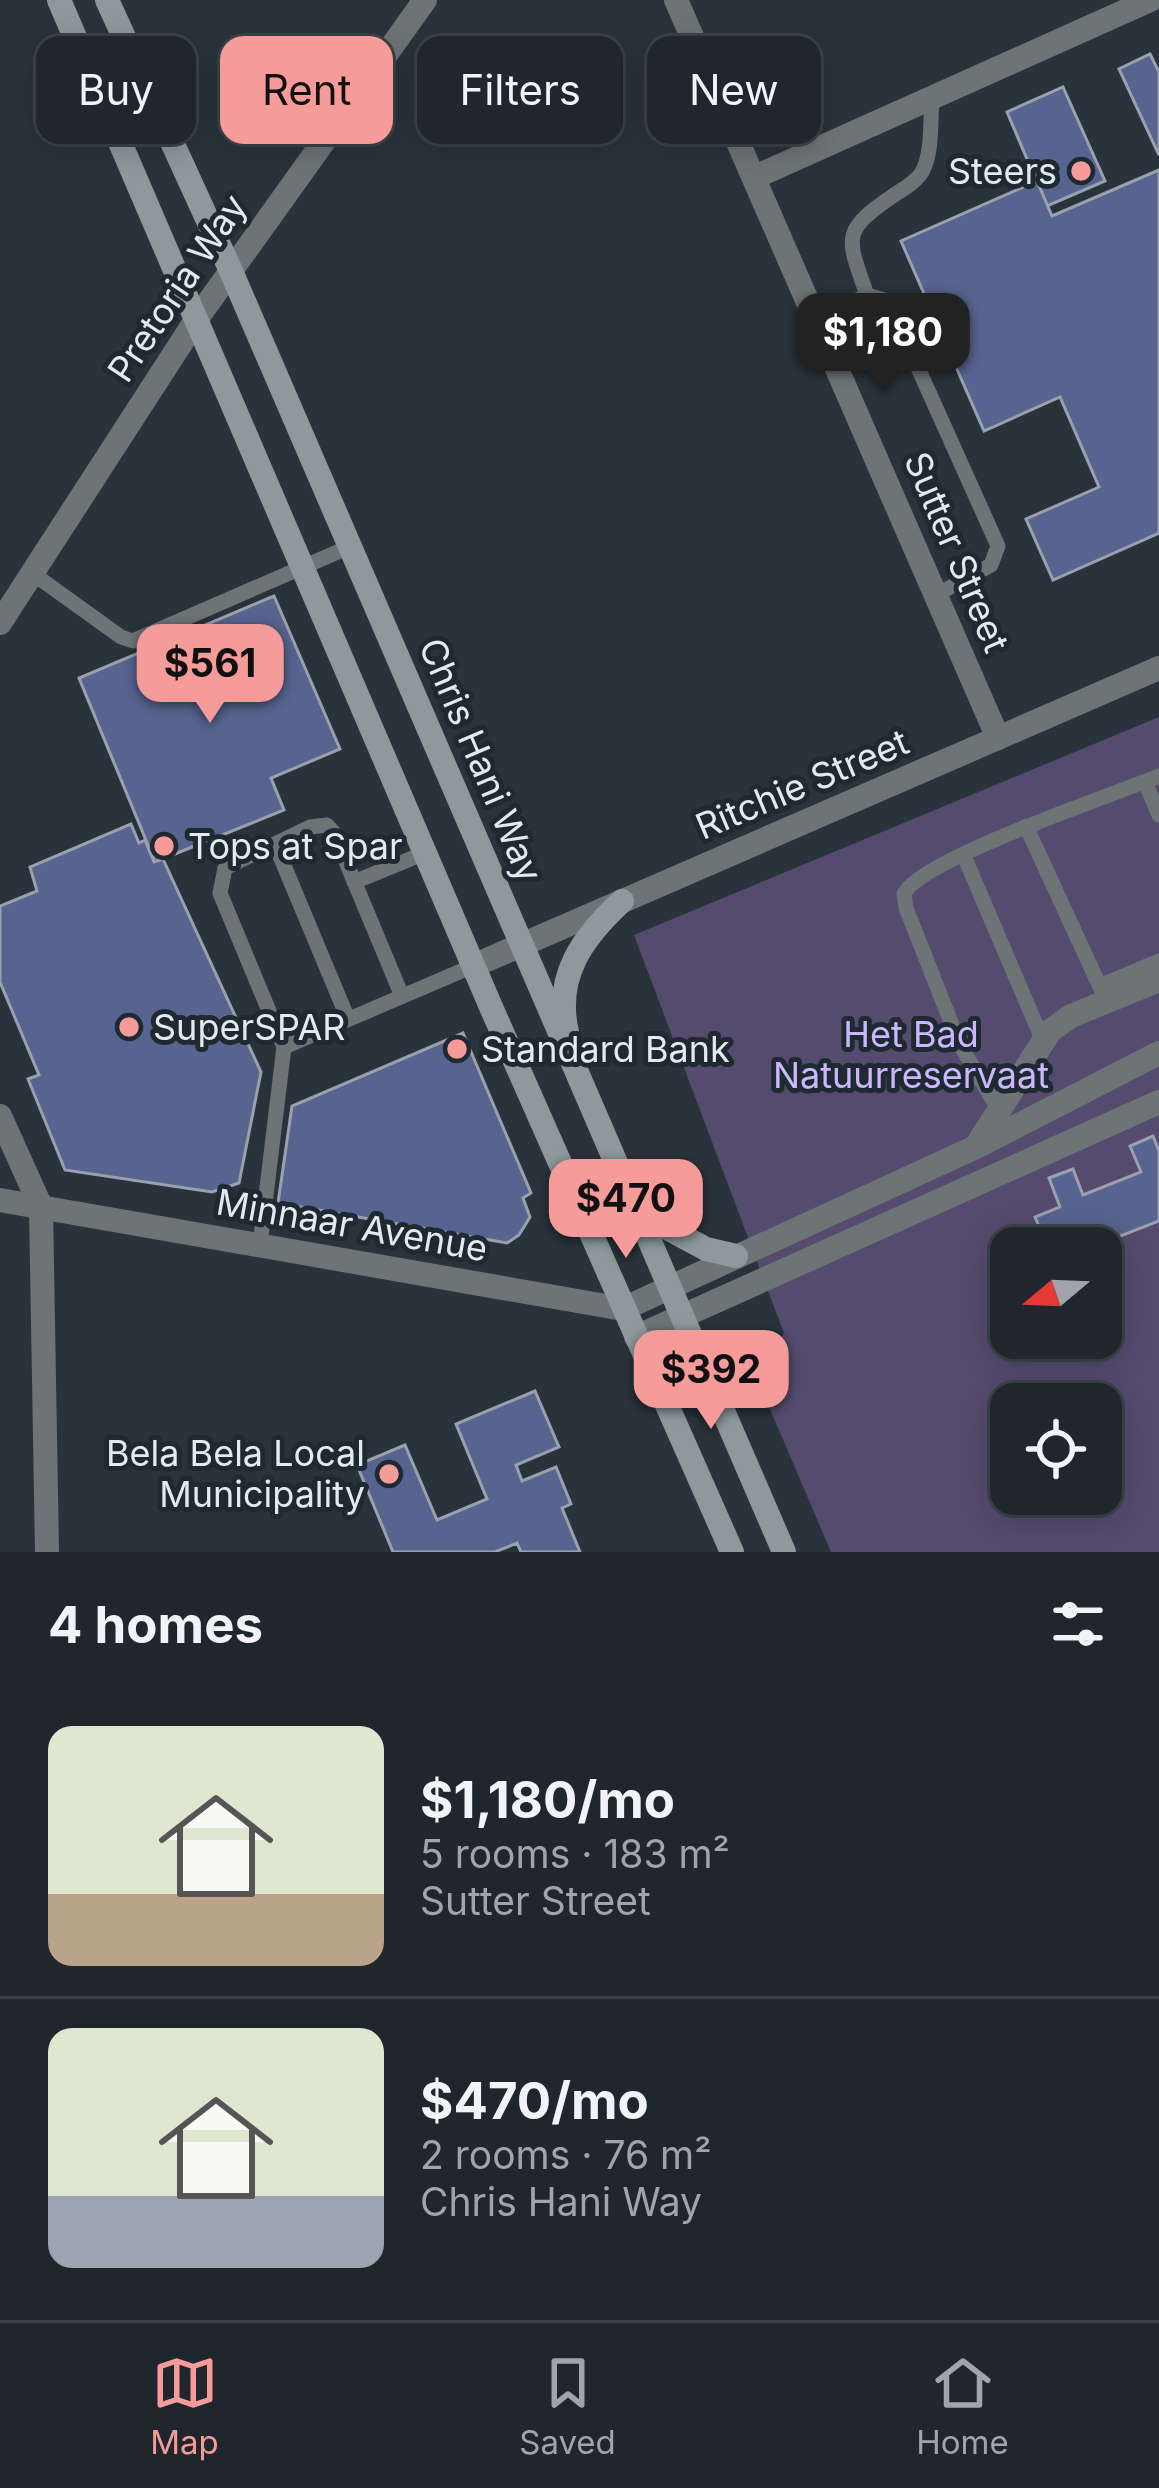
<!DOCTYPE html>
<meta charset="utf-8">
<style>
body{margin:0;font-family:Inter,sans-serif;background:#2c3238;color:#f1f3f6;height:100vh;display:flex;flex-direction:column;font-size:45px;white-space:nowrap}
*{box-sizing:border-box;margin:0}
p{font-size:39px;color:#a1a5a9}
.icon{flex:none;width:66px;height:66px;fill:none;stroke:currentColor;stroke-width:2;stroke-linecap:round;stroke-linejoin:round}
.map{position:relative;height:1552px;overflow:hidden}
.details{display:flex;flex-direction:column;background:#1f262c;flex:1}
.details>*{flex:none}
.guide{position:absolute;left:36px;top:36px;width:1089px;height:108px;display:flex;gap:24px}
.needle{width:78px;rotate:251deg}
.fabs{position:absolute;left:990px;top:1227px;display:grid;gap:24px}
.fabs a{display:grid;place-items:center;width:132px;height:132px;border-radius:24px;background:#1f262c;box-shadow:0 6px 30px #0003,0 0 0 3px #3c4348;font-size:60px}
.price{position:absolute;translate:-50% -102px;padding:0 27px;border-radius:24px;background:#f59b99;color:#111;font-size:39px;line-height:78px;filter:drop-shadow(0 3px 6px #0008)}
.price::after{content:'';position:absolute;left:50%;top:72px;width:36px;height:27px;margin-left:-18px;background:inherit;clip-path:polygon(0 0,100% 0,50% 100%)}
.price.selected{background:#222;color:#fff}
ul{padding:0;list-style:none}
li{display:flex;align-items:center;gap:36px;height:300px;padding:0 48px}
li+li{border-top:3px solid #3c4348}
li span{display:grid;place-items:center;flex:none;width:336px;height:240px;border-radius:24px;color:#555}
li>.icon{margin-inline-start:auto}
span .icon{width:144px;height:144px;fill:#fffc;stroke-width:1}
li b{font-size:51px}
h2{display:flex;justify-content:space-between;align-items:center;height:144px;padding:0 48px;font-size:51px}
.tag{padding:0 42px;border-radius:24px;background:#1f262c;box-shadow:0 6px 30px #0003,0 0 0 3px #3c4348;font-size:42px;line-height:108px}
.tag.selected{background:#f59b99;color:#111}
.menu{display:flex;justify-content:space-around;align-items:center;height:168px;border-top:3px solid #3c4348;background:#1f262c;font-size:33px;color:#a1a5a9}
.menu a{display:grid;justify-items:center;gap:6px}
.menu .selected{color:#f59b99}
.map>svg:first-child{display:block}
</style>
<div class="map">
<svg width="1159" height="1552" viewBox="0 0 1159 1552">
<rect width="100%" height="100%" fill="#29333b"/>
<!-- green -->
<path fill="#554b6e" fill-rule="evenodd" d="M1159 717V1552H831L758 1381 784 1333 634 935ZM1011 1248H1101V1338H1011ZM1011 1404H1101V1494H1011Z"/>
<!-- building -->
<g fill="#56648f" stroke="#9ba0ad" stroke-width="3">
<polygon points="1150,54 1159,72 1159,155 1119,69"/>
<polygon points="1063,87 1105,181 1047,206 1007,112"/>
<polygon points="1159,170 1159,533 1053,580 1026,519 1099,487 1060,397 984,431 901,241 1037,181 1052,216"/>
<polygon points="274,596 340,749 271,778 284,810 155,862 79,678"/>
<polygon points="131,824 139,843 145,840 154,862 163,859 261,1072 239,1183 212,1192 65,1170 28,1079 39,1075 0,982 0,906 37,891 30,867"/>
<polygon points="463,1033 531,1193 523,1198 530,1217 519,1235 507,1243 278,1203 292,1106"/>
<polygon points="1153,1136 1159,1151 1159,1221 1090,1248 1077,1248 1069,1230 1045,1240 1035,1217 1060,1207 1049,1178 1073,1169 1083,1195 1141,1172 1130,1146"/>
<polygon points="535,1391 559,1447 516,1465 522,1481 556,1467 571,1504 562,1508 580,1552 521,1552 517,1543 495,1552 393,1552 357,1465 405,1445 437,1520 487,1499 456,1424"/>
</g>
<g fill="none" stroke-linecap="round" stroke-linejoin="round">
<!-- service -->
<g stroke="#6d7476" stroke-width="15">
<path d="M867 295C847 237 840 232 894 195 903 189 916 182 922 172 933 152 930 120 932 98"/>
<polyline points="818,321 867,295 888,301 998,546 991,565 936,595"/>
<polyline points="32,573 121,637 133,641 349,547"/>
<polyline points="1145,782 1159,815"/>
<polyline points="1026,826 1107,1002"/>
<polyline points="275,844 348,1019"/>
<polyline points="964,856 1043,1041"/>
<polyline points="354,882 425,853"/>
<polyline points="1100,986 1159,961"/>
<polyline points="284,1047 473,966"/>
<path d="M1000 1112 960 1045 906 908 904 894C921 859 1113 795 1159 776"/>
<polyline points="260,1245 284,1047 220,893 225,868 310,827 327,825 334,833 402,996"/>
</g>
<!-- minor -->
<g stroke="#6d7476" stroke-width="24">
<polyline points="676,0 998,738"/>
<polyline points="755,177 1150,0"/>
<polyline points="0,623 198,317 425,0"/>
<polyline points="473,966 1159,668"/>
<polyline points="0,1116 41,1207 47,1552"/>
<polyline points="980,1140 1050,1031 1071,1016 1159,980"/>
<polyline points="0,1200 623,1309 976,1147 1159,1053"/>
<polyline points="636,1337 1159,1102"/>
</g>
<!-- secondary -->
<g stroke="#8e999c" stroke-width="24">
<polyline points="59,0 491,1007 732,1552"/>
<polyline points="107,0 231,271 784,1552"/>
<path d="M567 1032C554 976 583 937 622 901"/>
<polyline points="639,1213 706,1249 736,1256"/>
</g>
</g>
<!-- markers -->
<g fill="#f59b99" stroke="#1f2931" stroke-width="4.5">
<circle cx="1081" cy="171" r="12"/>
<circle cx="164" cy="846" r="12"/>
<circle cx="129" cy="1027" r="12"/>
<circle cx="457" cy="1049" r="12"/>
<circle cx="389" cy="1474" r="12"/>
</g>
<g text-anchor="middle" stroke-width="10" stroke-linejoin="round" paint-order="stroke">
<!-- poi labels -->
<g font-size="36" fill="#e4eaef" stroke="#1f2931" text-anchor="start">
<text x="1057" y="184" text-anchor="end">Steers</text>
<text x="188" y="859">Tops at Spar</text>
<text x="153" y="1040">SuperSPAR</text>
<text x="481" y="1062">Standard Bank</text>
<text x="365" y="1466" text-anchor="end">Bela Bela Local<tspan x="365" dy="41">Municipality</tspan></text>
</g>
<!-- street labels -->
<g font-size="36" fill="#e4eaef" stroke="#1f2931">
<text transform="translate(177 288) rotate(-56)" y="13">Pretoria Way</text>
<text transform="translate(957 552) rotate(67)" y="13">Sutter Street</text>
<text transform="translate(481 760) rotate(67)" y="13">Chris Hani Way</text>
<text transform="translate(802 784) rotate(-23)" y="13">Ritchie Street</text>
<text transform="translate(352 1225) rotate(10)" y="13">Minnaar Avenue</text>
</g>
<!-- park labels -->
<g font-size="36" fill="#cbb7fe" stroke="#1f2931">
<text x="911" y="1047">Het Bad<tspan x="911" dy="41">Natuurreservaat</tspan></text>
</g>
</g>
</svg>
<div class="fabs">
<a><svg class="needle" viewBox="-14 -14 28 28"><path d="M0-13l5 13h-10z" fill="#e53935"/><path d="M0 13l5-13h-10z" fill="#a1a5a9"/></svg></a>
<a><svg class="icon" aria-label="locate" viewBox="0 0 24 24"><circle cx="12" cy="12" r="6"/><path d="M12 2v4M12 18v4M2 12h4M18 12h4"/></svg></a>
</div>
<b class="price selected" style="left:883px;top:395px">$1,180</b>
<b class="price" style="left:210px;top:726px">$561</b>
<b class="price" style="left:626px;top:1261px">$470</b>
<b class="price" style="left:711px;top:1432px">$392</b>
<div class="guide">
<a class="tag">Buy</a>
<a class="tag selected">Rent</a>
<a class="tag">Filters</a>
<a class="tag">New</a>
</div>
</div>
<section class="details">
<h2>4 homes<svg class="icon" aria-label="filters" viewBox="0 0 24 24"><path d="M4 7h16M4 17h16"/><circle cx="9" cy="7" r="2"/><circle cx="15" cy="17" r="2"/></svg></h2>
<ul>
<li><span style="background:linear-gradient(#dfe7d0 70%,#b9a48a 0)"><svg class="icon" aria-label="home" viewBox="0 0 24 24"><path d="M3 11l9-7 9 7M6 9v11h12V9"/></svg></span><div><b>$1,180/mo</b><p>5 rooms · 183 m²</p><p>Sutter Street</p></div></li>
<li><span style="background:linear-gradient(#dfe7d0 70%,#9aa5b1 0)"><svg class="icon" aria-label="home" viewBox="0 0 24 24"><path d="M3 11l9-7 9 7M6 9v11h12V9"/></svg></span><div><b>$470/mo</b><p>2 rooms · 76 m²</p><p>Chris Hani Way</p></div></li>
</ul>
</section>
<nav class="menu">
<a class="selected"><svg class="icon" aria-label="map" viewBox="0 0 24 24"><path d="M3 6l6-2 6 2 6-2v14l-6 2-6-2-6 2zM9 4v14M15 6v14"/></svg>Map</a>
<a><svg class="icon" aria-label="saved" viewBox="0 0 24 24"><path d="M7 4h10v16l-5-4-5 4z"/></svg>Saved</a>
<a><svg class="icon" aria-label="home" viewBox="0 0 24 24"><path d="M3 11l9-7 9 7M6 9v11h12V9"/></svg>Home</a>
</nav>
